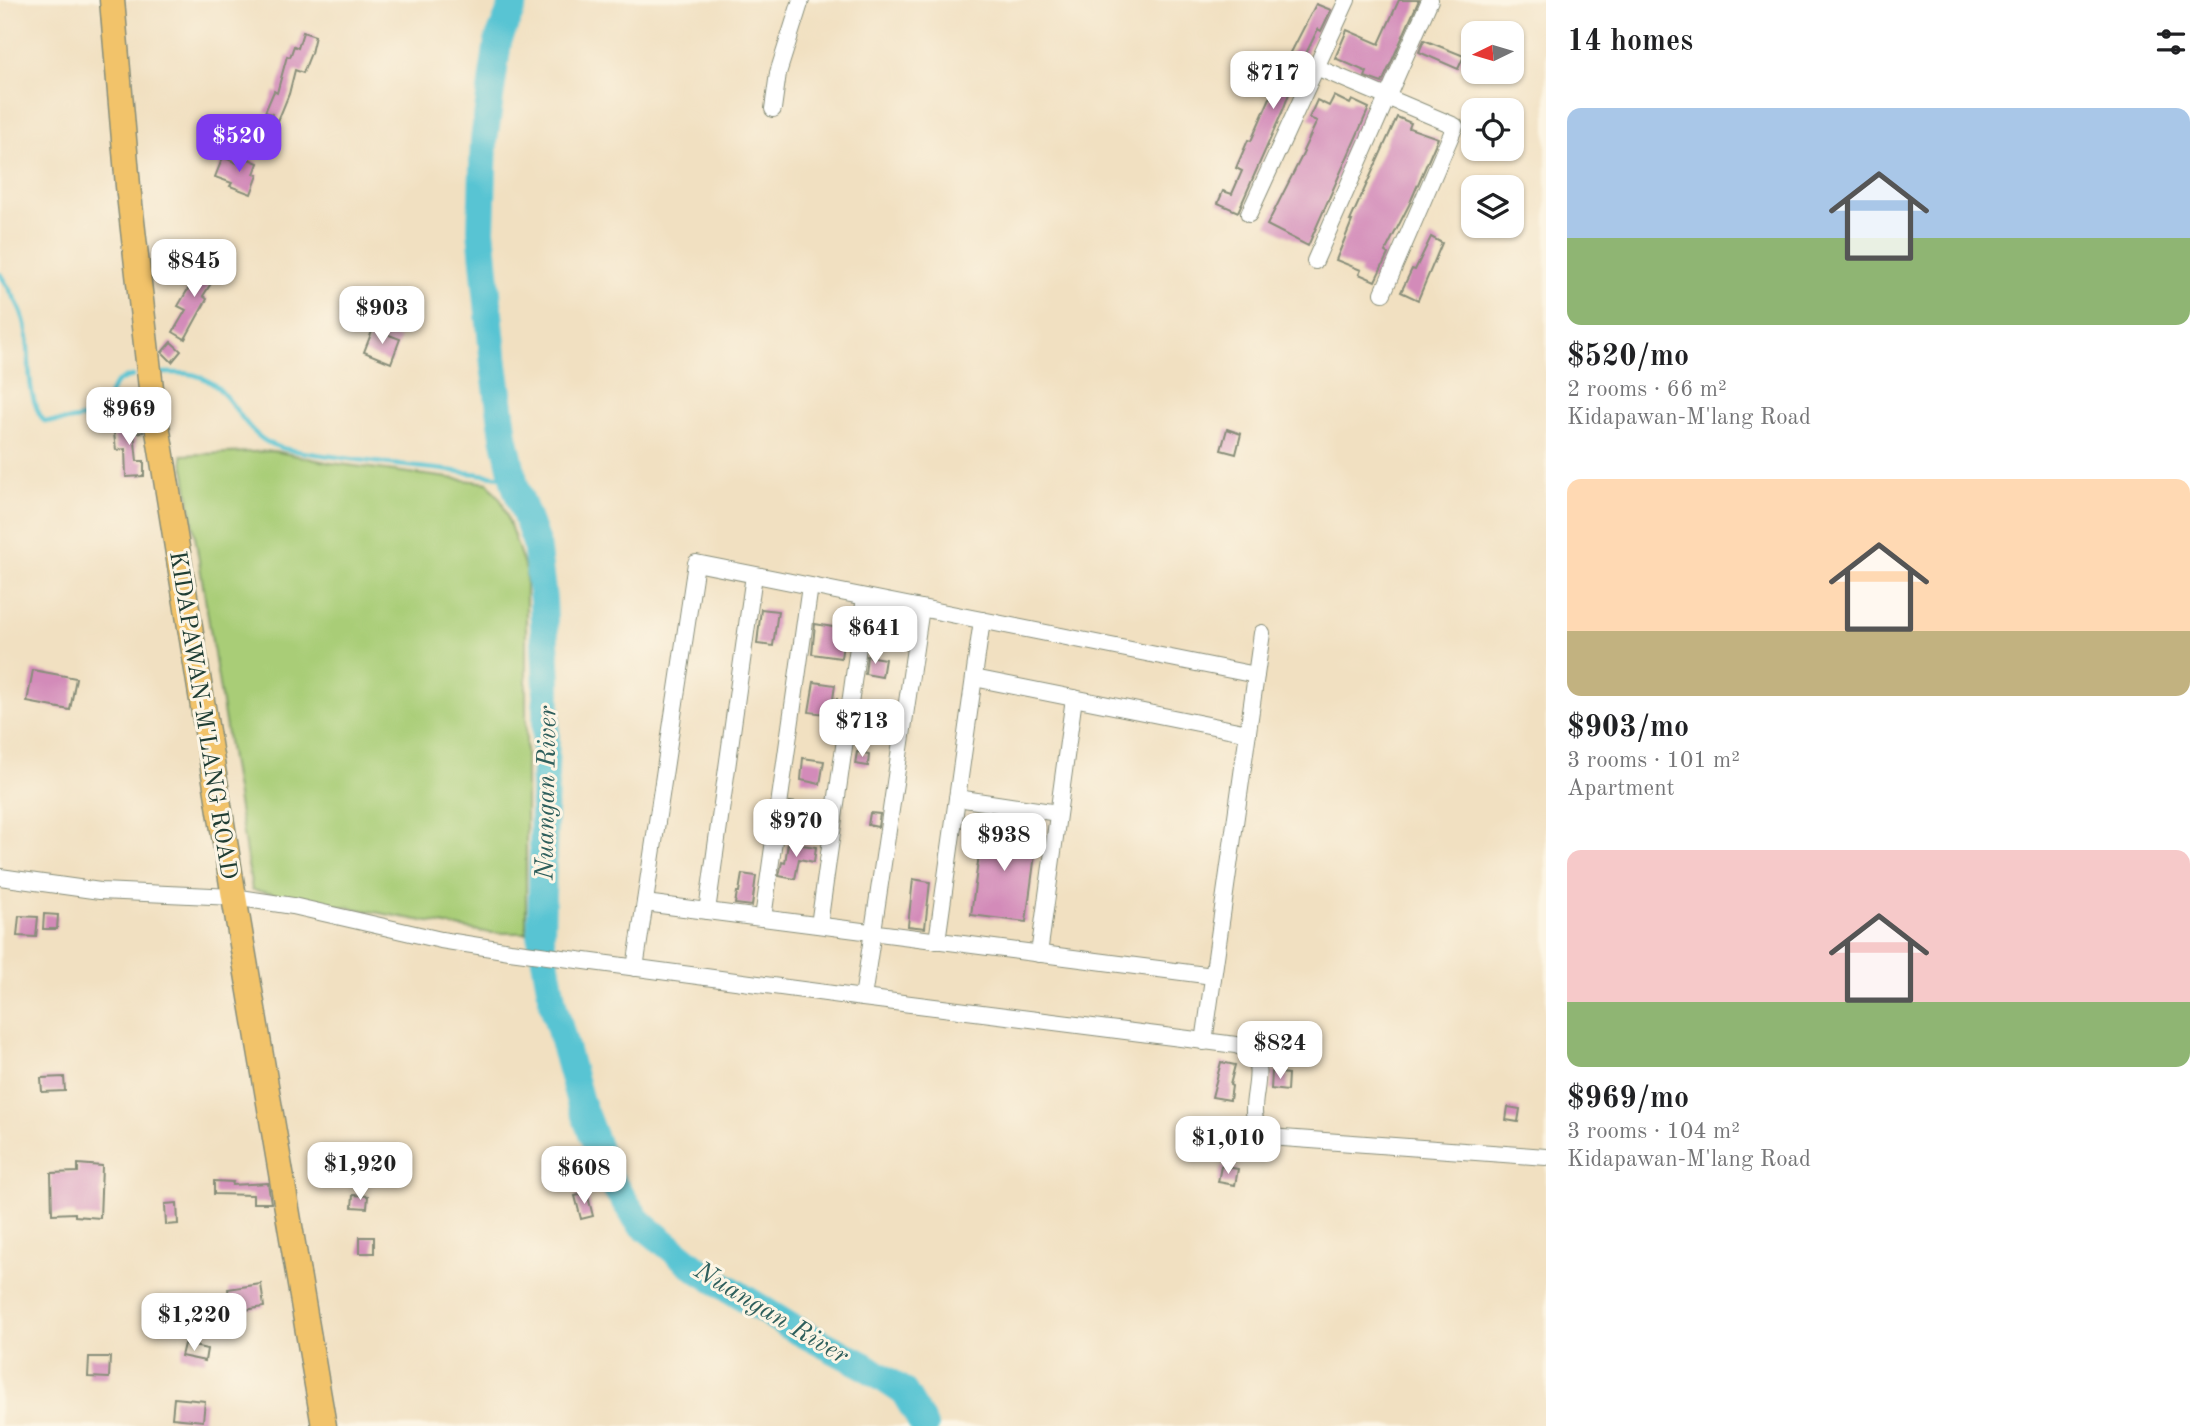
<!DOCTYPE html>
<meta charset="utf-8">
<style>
body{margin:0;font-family:"Old Standard TT",serif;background:#f6f6f6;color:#202124;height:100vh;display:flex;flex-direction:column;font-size:26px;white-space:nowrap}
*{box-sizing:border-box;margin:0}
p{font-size:23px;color:#757577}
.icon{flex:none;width:38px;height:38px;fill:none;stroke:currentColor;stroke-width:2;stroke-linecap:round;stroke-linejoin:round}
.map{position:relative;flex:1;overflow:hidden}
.side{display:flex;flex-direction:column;background:#fff;width:665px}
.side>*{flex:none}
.needle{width:46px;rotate:265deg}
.tools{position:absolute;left:1461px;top:21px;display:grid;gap:14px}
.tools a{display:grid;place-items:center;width:63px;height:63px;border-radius:14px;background:#fff;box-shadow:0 2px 5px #0004;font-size:35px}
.price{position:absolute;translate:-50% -60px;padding:0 16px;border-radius:14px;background:#fff;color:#222;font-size:23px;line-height:46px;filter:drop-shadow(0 2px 4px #0008)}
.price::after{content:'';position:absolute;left:50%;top:42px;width:21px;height:16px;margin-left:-10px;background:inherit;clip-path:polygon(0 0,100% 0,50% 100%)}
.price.on{background:#7c3aed;color:#fff}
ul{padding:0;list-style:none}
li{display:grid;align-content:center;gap:14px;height:371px;padding:0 21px}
li span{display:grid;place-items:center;height:217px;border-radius:14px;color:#555}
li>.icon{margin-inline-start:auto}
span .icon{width:126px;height:126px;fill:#fffc;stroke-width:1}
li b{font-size:30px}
h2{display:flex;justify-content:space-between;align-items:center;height:84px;padding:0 21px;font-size:30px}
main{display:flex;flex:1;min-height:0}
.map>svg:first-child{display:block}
</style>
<main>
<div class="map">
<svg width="1546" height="1426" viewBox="0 0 1546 1426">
<rect width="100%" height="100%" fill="#fcf5e5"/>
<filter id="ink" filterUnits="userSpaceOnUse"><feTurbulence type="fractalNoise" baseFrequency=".0143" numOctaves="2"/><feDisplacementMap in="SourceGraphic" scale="14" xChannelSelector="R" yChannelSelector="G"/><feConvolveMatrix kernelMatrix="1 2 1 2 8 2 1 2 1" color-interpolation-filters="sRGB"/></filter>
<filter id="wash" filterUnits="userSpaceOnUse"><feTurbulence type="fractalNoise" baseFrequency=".00686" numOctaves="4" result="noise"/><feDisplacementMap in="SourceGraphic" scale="28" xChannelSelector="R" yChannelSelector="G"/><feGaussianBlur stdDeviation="1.57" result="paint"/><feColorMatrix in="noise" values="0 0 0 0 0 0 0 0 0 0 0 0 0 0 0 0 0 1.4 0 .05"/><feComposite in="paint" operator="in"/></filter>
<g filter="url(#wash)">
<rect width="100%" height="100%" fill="#f1e0c1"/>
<!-- green -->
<polygon fill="#a9cd77" stroke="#648556" stroke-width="2" points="274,451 331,463 488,483 502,502 526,571 526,933 490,933 252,890 182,455"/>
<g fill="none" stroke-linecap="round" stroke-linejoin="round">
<!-- stream -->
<g stroke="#59c4d3" stroke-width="4.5">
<path d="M0 274C9 289 21 306 25 324 32 356 24 395 44 421 61 422 91 421 103 406 115 389 109 381 133 376"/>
<path d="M162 373C173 373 185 372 195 375 232 385 239 431 273 445 290 452 312 453 331 456 387 465 444 469 501 477L515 485"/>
</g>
<!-- river -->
<polyline stroke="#59c4d3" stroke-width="28" points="515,0 498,41 484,140 481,230 494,365 504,436 515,485 536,543 543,600 547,685 541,938 553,1004 580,1102 609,1178 638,1221 696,1268 789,1326 865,1366 904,1392 924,1426"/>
</g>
<g id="blocks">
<!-- building -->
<g fill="#d38bb9">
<polygon points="1399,0 1419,0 1382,83 1365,77 1367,72 1335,58 1347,30 1379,44"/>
<polygon points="1316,4 1331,10 1321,31 1318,29 1297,72 1283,110 1238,212 1218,203 1223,191 1232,194 1242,171 1236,168 1248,140 1251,141 1284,66"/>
<polygon points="303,32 315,36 311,53 303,73 295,70 289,94 278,121 271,119 272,114 265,112 274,91 277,93 287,56 290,57 294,46 298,48"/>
<polygon points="1424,40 1464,56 1458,69 1419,52"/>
<polygon points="1334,96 1350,104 1352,100 1369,108 1308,246 1267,225 1304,152 1303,151 1317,121 1309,118 1317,100 1329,106"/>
<polygon points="1397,117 1411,123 1409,128 1438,138 1409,205 1385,252 1388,254 1375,281 1359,274 1361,270 1336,260 1352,221 1350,221"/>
<polygon points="223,157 241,165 244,157 258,163 254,174 258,175 251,194 230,186 232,183 215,177"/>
<polygon points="1431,237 1442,243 1418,300 1401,292 1412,269 1415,270"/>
<polygon points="200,263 217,274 203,296 207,299 185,339 173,332 186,310 178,306 191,284 188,282"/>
<polygon points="373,329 400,339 391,363 364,352"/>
<polygon points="171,342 181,351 172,362 162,352"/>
<polygon points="141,420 143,432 134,433 137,461 144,461 144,476 126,477 125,449 116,450 113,425"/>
<polygon points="1227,429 1241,434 1236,454 1221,450"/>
<polygon points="761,609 778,611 773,646 757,644"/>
<polygon points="815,624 845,629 841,658 812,654"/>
<polygon points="867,656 885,659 882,677 865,674"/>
<polygon points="33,670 76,678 70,710 27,702"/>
<polygon points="814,682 835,685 833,699 837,699 834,715 809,712"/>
<polygon points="824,717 837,719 835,733 822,731"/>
<polygon points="857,752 869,754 868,766 855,764"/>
<polygon points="803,758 824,761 820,784 801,780"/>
<polygon points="790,802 804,804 800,832 786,830"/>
<polygon points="870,813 880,814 878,827 868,825"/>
<polygon points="983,824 1038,832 1026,922 971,915"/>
<polygon points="788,843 816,847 814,862 799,859 795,879 779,876 782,862 785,863"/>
<polygon points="742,874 756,876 752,906 735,904 737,892 739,892"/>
<polygon points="913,879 930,882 925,928 908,926"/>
<polygon points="44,914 58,915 57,929 43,929"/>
<polygon points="19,916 38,917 36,937 17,936"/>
<polygon points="1221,1062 1235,1065 1230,1085 1232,1086 1230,1100 1212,1097"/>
<polygon points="1272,1072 1288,1074 1287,1091 1271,1089"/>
<polygon points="64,1077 65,1091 42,1092 41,1078"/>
<polygon points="1508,1107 1520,1109 1518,1122 1506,1120"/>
<polygon points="78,1164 102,1166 100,1218 75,1216 75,1213 52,1214 51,1173 78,1172"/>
<polygon points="1221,1166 1238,1169 1235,1185 1218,1182"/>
<polygon points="214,1181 233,1182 232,1185 268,1183 271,1203 253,1203 253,1195 214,1194"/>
<polygon points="587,1193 593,1216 581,1219 575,1196"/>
<polygon points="353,1195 368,1196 367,1208 352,1207"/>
<polygon points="177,1203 178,1224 166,1225 165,1204"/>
<rect x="360" y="1237" width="14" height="16"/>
<polygon points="261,1284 264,1307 231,1312 228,1289"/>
<polygon points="184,1344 207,1349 205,1361 181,1356"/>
<polygon points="89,1357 110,1357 109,1378 88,1377"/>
<polygon points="174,1398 205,1401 203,1421 172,1418"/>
</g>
</g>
</g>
<g filter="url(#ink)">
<use href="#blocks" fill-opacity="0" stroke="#888e7a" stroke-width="2"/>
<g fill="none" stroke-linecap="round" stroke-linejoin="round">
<!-- street casing -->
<g stroke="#888e7a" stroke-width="18">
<g id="street">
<polyline points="1316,67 1455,126 1383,293"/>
<polyline points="773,109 778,73 801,0"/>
<polyline points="1249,214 1347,0"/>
<polyline points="1315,261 1430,0"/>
<polyline points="974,678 1248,733"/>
<polyline points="957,798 1058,813"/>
<path d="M0 877 100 891 234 897 293 906 441 940 510 951 863 998 1236 1045C1280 1058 1240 1105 1260 1130 1261 1131 1269 1137 1269 1137L1546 1157"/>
<polyline points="645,903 1213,976"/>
<polyline points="707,911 754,575"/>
<polyline points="763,918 810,586"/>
<polyline points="819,925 865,597"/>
<polyline points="937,941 982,620"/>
<polyline points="1039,954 1074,698"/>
<polyline points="635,968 696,563 1256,675"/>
<polyline points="863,998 921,608"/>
<polyline points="1204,1042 1262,633"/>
</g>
</g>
<!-- primary casing -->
<g stroke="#888e7a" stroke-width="27">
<polyline id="primary" points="112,0 128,186 151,388 234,897 324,1426"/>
</g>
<!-- street -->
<use href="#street" stroke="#fff" stroke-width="16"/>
<!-- primary -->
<use href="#primary" stroke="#f2c36a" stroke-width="24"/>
</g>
</g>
<g text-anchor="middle" stroke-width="6" stroke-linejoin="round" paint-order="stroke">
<!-- street labels -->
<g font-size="24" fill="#1f3d34" stroke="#fcf5e5">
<text transform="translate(204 715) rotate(81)" y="8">KIDAPAWAN-M'LANG ROAD</text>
</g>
<!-- water labels -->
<g font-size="26" font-style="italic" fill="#2e5f5c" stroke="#fcf5e5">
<text transform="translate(545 793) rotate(-89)" y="9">Nuangan River</text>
<text transform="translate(772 1312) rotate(31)" y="9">Nuangan River</text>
</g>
</g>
</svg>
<div class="tools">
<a><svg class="needle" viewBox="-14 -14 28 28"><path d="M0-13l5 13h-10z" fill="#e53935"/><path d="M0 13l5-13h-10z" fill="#757577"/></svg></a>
<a><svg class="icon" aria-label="locate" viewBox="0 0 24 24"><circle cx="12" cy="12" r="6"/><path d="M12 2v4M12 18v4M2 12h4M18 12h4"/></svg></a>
<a><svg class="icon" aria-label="layers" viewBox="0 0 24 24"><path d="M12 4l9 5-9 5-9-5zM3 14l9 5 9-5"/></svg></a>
</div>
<b class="price" style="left:1273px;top:111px">$717</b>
<b class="price on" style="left:239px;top:174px">$520</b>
<b class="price" style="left:194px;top:299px">$845</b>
<b class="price" style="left:382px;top:346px">$903</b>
<b class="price" style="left:129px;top:447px">$969</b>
<b class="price" style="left:875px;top:666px">$641</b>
<b class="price" style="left:862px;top:759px">$713</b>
<b class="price" style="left:796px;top:859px">$970</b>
<b class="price" style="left:1004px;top:873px">$938</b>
<b class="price" style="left:1280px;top:1081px">$824</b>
<b class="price" style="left:1228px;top:1176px">$1,010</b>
<b class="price" style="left:360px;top:1202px">$1,920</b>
<b class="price" style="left:584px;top:1206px">$608</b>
<b class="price" style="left:194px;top:1353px">$1,220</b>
</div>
<section class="side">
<h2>14 homes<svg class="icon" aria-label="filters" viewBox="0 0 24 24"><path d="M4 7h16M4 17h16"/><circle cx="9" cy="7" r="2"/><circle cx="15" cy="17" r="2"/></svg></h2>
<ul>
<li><span style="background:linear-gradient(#a9c7e8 60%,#8fb573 0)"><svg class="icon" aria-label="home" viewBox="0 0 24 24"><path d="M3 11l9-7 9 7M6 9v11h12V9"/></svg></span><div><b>$520/mo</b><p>2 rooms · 66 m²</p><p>Kidapawan-M'lang Road</p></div></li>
<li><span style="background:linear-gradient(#ffd9b3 70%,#c2b280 0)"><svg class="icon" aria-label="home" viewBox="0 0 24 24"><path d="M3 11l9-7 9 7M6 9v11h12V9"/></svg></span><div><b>$903/mo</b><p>3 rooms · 101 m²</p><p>Apartment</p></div></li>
<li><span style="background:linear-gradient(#f6c9c9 70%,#8fb573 0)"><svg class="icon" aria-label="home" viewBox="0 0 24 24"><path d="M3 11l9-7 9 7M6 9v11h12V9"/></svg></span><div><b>$969/mo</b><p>3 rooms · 104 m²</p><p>Kidapawan-M'lang Road</p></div></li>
</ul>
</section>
</main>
